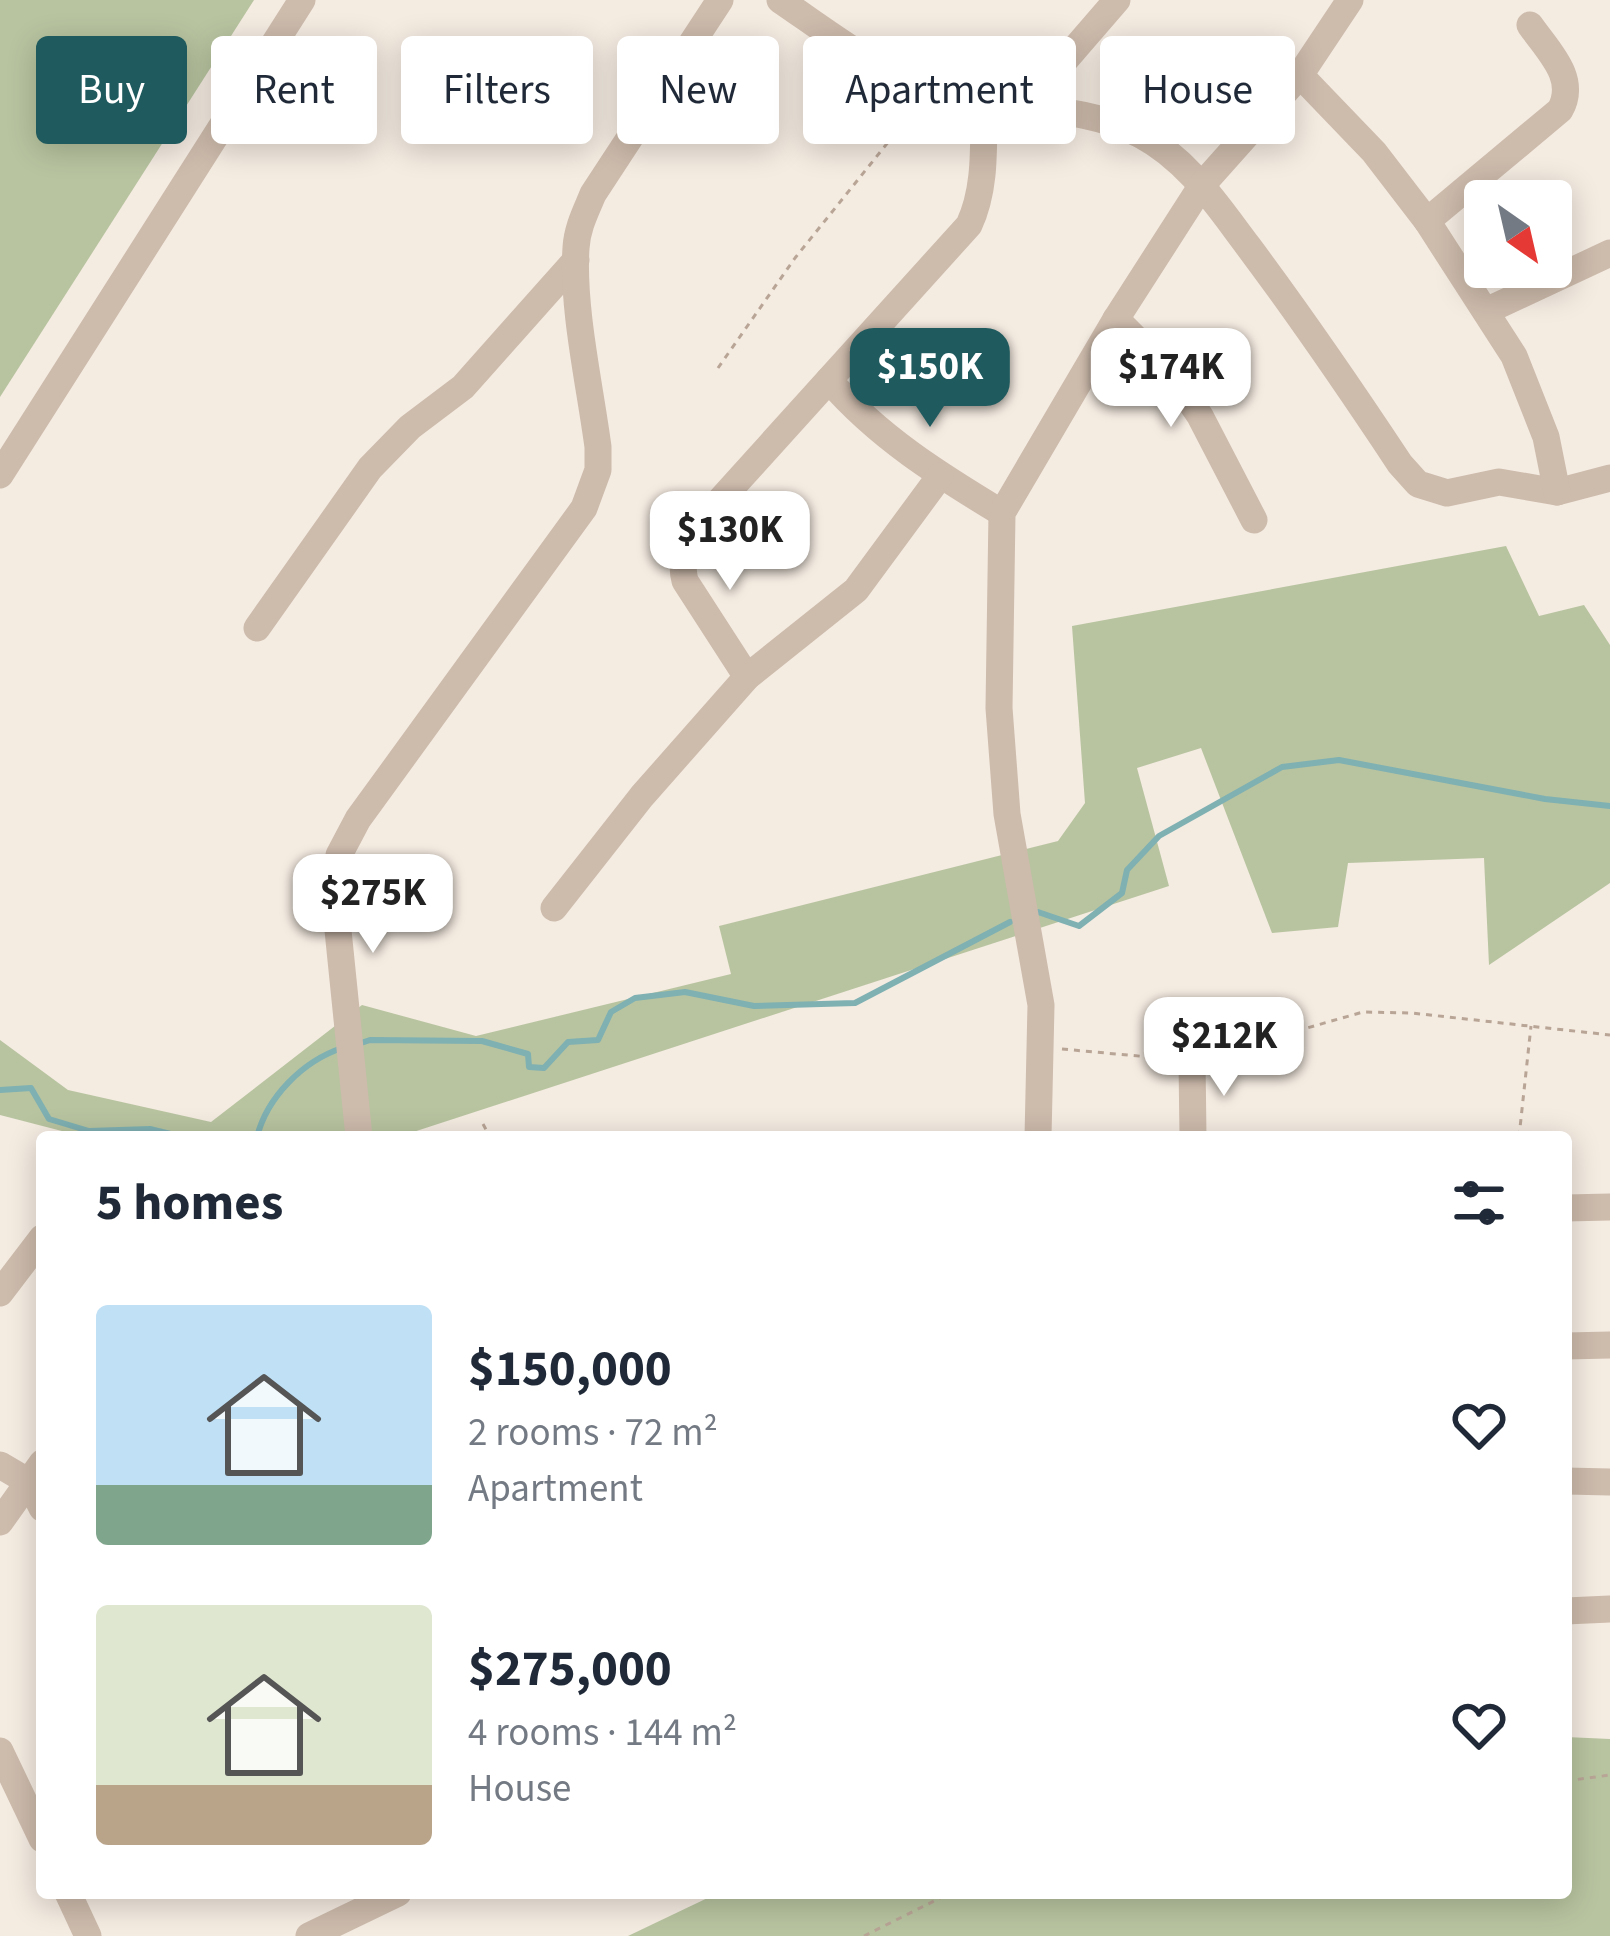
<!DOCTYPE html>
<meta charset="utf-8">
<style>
body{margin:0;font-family:"Source Sans 3",sans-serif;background:#f6f6f7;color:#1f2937;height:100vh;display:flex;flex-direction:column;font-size:45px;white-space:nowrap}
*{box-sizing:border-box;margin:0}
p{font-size:39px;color:#747a83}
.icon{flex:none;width:66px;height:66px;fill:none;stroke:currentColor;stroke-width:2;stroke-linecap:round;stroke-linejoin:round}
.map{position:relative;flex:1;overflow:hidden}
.side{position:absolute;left:36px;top:1131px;width:1536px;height:768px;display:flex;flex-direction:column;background:#fff;border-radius:12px;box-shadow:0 6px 30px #0003}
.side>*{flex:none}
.top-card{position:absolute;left:36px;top:36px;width:1539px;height:108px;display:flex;gap:24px}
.needle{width:78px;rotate:146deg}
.tools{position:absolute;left:1464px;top:180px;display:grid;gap:24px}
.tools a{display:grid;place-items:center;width:108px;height:108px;border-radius:12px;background:#fff;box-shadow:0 6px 30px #0003;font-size:60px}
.price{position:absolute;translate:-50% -102px;padding:0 27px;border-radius:24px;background:#fff;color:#222;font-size:39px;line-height:78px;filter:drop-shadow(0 3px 6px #0008)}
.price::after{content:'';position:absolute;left:50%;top:72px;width:36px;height:27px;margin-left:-18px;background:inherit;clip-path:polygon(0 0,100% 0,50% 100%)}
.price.active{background:#1f5a5e;color:#fff}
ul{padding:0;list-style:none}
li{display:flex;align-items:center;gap:36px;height:300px;padding:0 60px}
li span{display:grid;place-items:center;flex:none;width:336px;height:240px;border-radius:12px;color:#555}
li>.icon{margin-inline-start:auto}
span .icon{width:144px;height:144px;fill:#fffc;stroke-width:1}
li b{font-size:51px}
h2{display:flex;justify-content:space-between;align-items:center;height:144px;padding:0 60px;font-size:51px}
.chip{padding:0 42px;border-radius:12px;background:#fff;box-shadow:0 6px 30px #0003;font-size:42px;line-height:108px}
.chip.active{background:#1f5a5e;color:#fff}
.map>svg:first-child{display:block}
</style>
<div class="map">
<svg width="1610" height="1936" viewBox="0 0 1610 1936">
<rect width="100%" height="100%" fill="#f4ebe1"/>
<!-- green -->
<g fill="#b8c4a0">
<polygon points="0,0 254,0 0,397"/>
<polygon points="1506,546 1539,616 1584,605 1610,645 1610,883 1489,965 1484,858 1348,863 1338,927 1272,933 1201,748 1137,768 1169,886 398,1137 85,1137 0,1115 0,1040 68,1090 211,1122 362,1005 476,1036 731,974 719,926 1058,841 1085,803 1072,626"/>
<polygon points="1566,1737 1610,1739 1610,1936 628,1936 718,1893 1566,1893"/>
</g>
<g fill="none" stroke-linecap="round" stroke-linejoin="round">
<!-- stream -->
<g stroke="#7fb0b2" stroke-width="6">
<polyline points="1038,912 1079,926 1122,893 1127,870 1159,836 1282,767 1339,760 1545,799 1610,806"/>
<polyline points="355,1045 370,1040 482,1041 528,1054 529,1067 544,1068 568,1042 598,1040 611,1012 635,998 685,992 754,1006 855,1003 1010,922"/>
<polyline points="0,1090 31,1088 49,1119 89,1131 150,1129 183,1137"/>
<path d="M257 1137C267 1097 303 1061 342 1048"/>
</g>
<!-- path -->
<g stroke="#b9a596" stroke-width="3" stroke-dasharray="6 6" stroke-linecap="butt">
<polyline points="718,368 795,258 914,110"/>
<polyline points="1062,1049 1171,1059"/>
<polyline points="1216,1054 1363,1012 1412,1013 1610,1035"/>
<polyline points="483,1124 490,1137"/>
<polyline points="1519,1137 1531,1026"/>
<polyline points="1566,1781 1610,1775"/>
<polyline points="864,1936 950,1893"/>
</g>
<!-- minor -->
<g stroke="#cdbbac" stroke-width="27">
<path d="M780 0C827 32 874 69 929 89 998 114 1075 100 1141 135 1188 160 1217 205 1248 246 1301 317 1351 390 1400 464L1418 484 1447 493 1499 482 1557 492 1610 478"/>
<polyline points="1300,75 1374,152 1427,221 1514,356 1546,437 1557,492"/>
<polyline points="1022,110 1117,0"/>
<path d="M1427 221 1560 110C1578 78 1548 51 1530 25"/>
<polyline points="1486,311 1610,253"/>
<polyline points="1116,319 1172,375 1200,416 1254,520"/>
<path d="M829 380C878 437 939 475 1002 513"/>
<polyline points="0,475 302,0"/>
<polyline points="257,628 370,468 410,427 463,387 576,260"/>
<path d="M747 677 685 581C677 550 696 530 715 506L969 225C987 187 983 142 984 101"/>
<polyline points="554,908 642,796 747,677 856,590 940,476"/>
<polyline points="1192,1061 1193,1137"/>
<path d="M359 1137 334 891 339 855 358 819 584 508 598 470V447C590 386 572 308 576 248 577 228 586 211 593 194L720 0"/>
<polyline points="1038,1137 1041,1005 1007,814 999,708 1002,513 1116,319 1202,185 1300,75 1350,0"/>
<polyline points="1566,1208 1610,1207"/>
<polyline points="0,1293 42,1238"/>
<polyline points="1566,1346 1610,1345"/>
<polyline points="0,1465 29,1482 42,1508"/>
<polyline points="1566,1481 1610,1482"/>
<polyline points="0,1522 42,1463"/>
<polyline points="1566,1611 1610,1609"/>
<polyline points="0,1751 42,1839"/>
<polyline points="68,1893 88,1936"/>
<polyline points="309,1936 398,1893"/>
</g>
</g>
</svg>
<div class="tools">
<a><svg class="needle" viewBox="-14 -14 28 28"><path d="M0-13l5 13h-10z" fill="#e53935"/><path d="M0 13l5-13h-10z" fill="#747a83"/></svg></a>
</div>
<b class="price active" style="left:930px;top:430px">$150K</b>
<b class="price" style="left:1171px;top:430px">$174K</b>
<b class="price" style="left:730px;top:593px">$130K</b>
<b class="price" style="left:373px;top:956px">$275K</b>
<b class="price" style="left:1224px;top:1099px">$212K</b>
<div class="top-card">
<a class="chip active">Buy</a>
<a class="chip">Rent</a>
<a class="chip">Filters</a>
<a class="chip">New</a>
<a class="chip">Apartment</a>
<a class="chip">House</a>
</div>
<section class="side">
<h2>5 homes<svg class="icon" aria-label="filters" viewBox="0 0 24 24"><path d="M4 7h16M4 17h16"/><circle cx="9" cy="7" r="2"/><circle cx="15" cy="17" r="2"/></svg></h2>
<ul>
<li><span style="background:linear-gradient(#bfe0f5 75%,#7fa58c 0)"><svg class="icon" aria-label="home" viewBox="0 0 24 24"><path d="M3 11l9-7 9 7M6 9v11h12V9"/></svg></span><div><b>$150,000</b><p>2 rooms · 72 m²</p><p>Apartment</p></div><svg class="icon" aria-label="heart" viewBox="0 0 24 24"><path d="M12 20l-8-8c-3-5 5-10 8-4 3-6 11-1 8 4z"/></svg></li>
<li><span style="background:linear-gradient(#dfe7d0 75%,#b9a48a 0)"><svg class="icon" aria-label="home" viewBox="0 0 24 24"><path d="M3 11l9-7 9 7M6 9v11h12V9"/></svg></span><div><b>$275,000</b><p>4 rooms · 144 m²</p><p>House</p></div><svg class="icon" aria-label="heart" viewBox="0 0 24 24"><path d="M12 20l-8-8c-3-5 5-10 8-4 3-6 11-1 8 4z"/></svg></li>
</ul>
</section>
</div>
